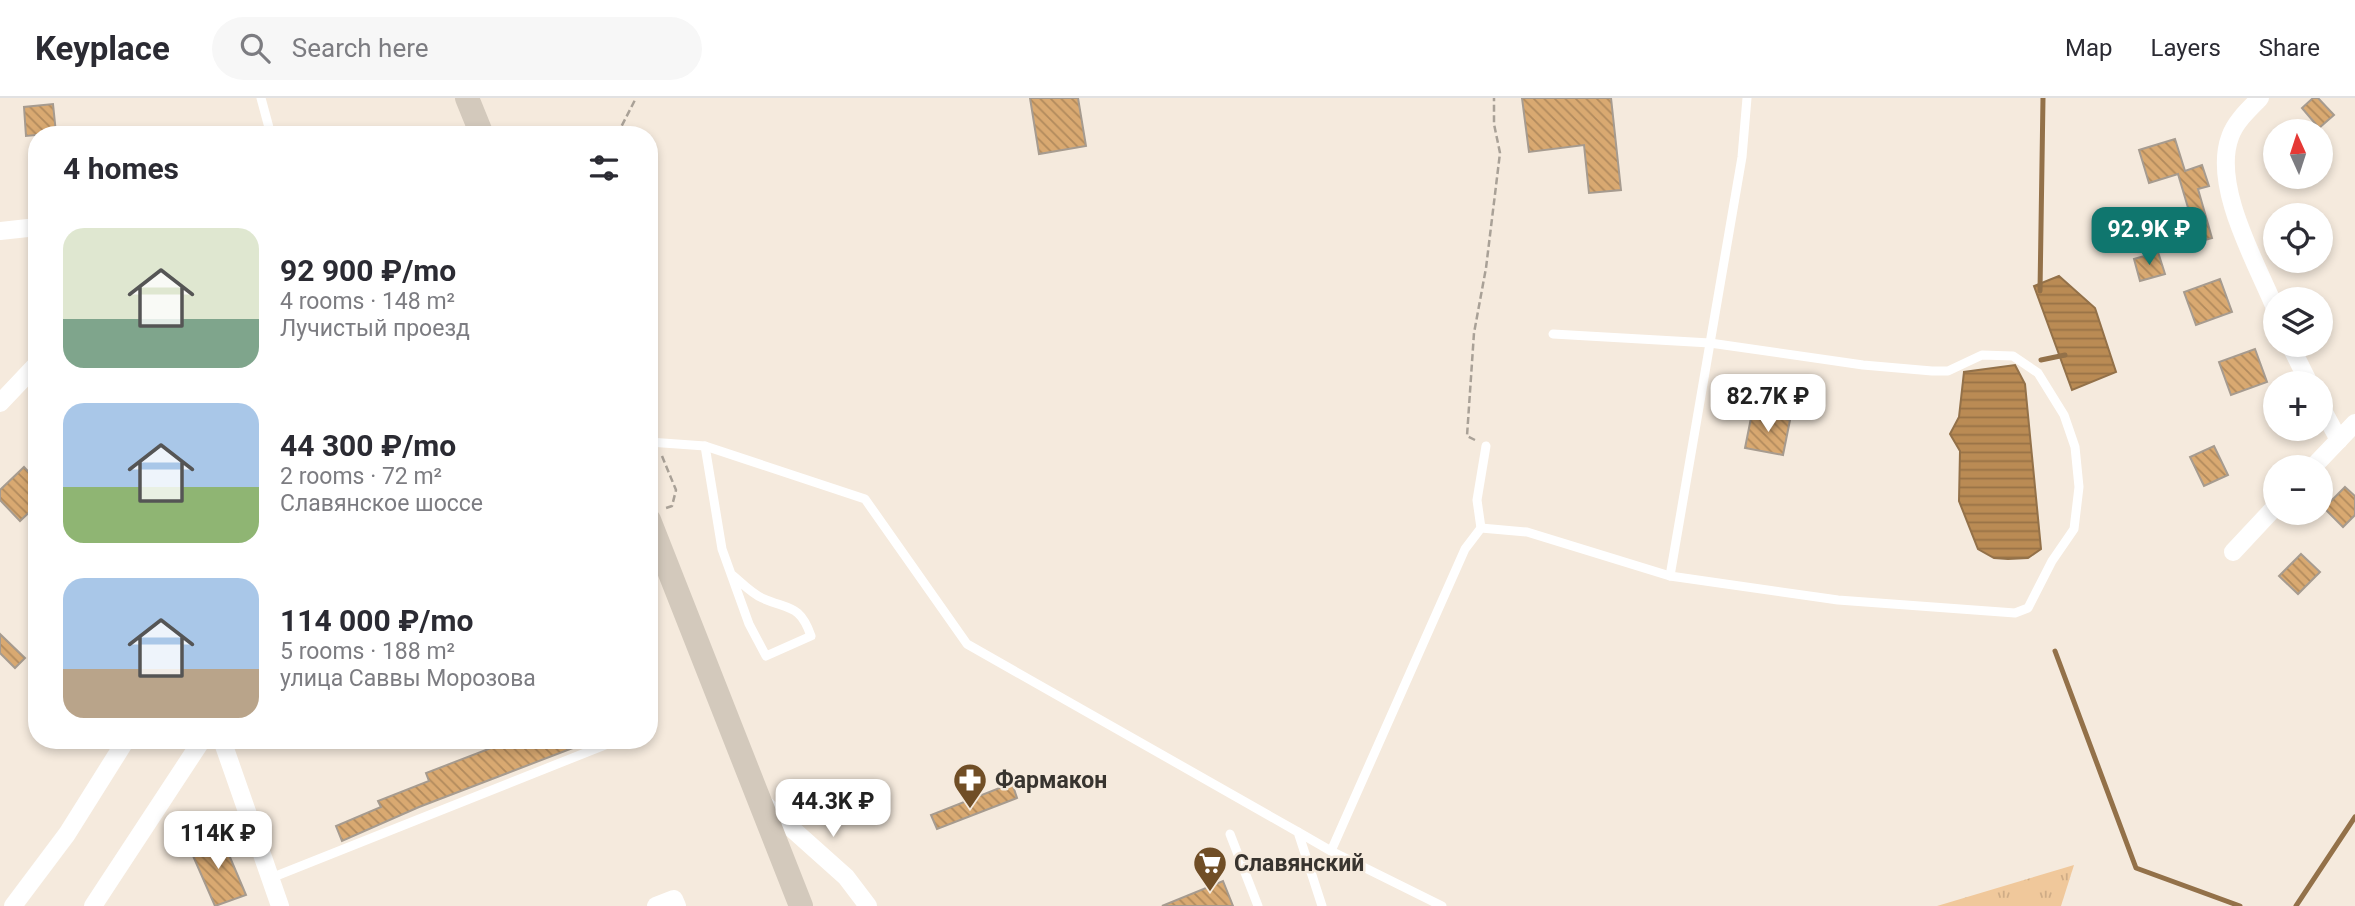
<!DOCTYPE html>
<meta charset="utf-8">
<style>
body{margin:0;font-family:Roboto,sans-serif;background:#f7f7f7;color:#2b2b33;height:100vh;display:flex;flex-direction:column;font-size:26px;white-space:nowrap}
*{box-sizing:border-box;margin:0}
p{font-size:23px;color:#7c7c81}
.icon{flex:none;width:38px;height:38px;fill:none;stroke:currentColor;stroke-width:2;stroke-linecap:round;stroke-linejoin:round}
.map{position:relative;flex:1;overflow:hidden}
.drawer{position:absolute;left:28px;top:28px;width:630px;height:623px;display:flex;flex-direction:column;background:#fff;border-radius:28px;box-shadow:0 4px 10px #0003}
.drawer>*{flex:none}
.needle{width:46px;rotate:357deg}
.tools{position:absolute;left:2263px;top:21px;display:grid;gap:14px}
.tools a{display:grid;place-items:center;width:70px;height:70px;border-radius:50%;background:#fff;box-shadow:0 4px 10px #0003;font-size:35px}
.price{position:absolute;translate:-50% -60px;padding:0 16px;border-radius:14px;background:#fff;color:#222;font-size:23px;line-height:46px;filter:drop-shadow(0 2px 4px #0008)}
.price::after{content:'';position:absolute;left:50%;top:42px;width:21px;height:16px;margin-left:-10px;background:inherit;clip-path:polygon(0 0,100% 0,50% 100%)}
.price.on{background:#0f766e;color:#fff}
ul{padding:0;list-style:none}
li{display:flex;align-items:center;gap:21px;height:175px;padding:0 35px}
li span{display:grid;place-items:center;flex:none;width:196px;height:140px;border-radius:21px;color:#555}
li>.icon{margin-inline-start:auto}
span .icon{width:84px;height:84px;fill:#fffc;stroke-width:1}
li b{font-size:30px}
h2{display:flex;justify-content:space-between;align-items:center;height:84px;padding:0 35px;font-size:30px}
header{display:flex;align-items:center;gap:42px;box-sizing:border-box;height:98px;padding:0 35px;background:#fff;border-bottom:2px solid #e1e1e2}
header strong{font-size:33px}
nav{display:flex;gap:38px;margin-inline-start:auto;font-size:24px}
.search{width:490px;height:63px;background:#f7f7f7;display:flex;align-items:center;gap:18px;box-sizing:border-box;padding:0 24px;border-radius:38px;color:#7c7c81;font-size:26px}
.map>svg:first-child{display:block}
</style>
<header>
<strong>Keyplace</strong>
<div class="search"><svg class="icon" aria-label="search" viewBox="0 0 24 24"><circle cx="10" cy="10" r="6"/><path d="M15 15l6 6"/></svg>Search here</div>
<nav><a>Map</a><a>Layers</a><a>Share</a></nav>
</header>
<div class="map">
<svg width="2355" height="808" viewBox="0 0 2355 808">
<defs>
<pattern id="grass-tufts" width="24" height="20" patternUnits="userSpaceOnUse" patternTransform="scale(1.75)"><rect width="24" height="20" fill="#f0c89b"/><path d="M3 7l-1-3M5 7V3M7 7l1-3M15 17l-1-3M17 17v-4M19 17l1-3" fill="none" stroke="#cfac86"/></pattern>
<pattern id="water-rules" width="6" height="5" patternUnits="userSpaceOnUse" patternTransform="scale(1.75)"><rect width="6" height="5" fill="#ba8b54"/><path d="M0 2.5h6" fill="none" stroke="#987246"/></pattern>
<pattern id="building-back-hatch" width="6" height="6" patternUnits="userSpaceOnUse" patternTransform="scale(1.75)"><rect width="6" height="6" fill="#d9a971"/><path d="M-1 5l2 2M0 0l6 6M5-1l2 2" fill="none" stroke="#b18a5d"/></pattern>
</defs>
<rect width="100%" height="100%" fill="#f5eadd"/>
<!-- grass -->
<polygon fill="url(#grass-tufts)" points="2074,767 2061,808 1937,808"/>
<!-- water -->
<g fill="url(#water-rules)" stroke="#937149" stroke-width="2">
<polygon points="2059,178 2095,210 2116,274 2072,292 2034,188"/>
<polygon points="2015,267 2025,286 2041,451 2028,460 2008,461 1994,460 1978,451 1959,403 1960,353 1950,336 1959,319 1964,274"/>
</g>
<g fill="none" stroke-linecap="round" stroke-linejoin="round">
<!-- stream -->
<g stroke="#937149" stroke-width="5">
<polyline points="2040,193 2043,0"/>
<polyline points="2041,262 2065,257"/>
<polyline points="2055,553 2136,770 2240,808"/>
<polyline points="2296,808 2355,719"/>
</g>
</g>
<!-- building -->
<g fill="url(#building-back-hatch)" stroke="#a69b8f" stroke-width="2">
<polygon points="1030,0 1078,0 1086,48 1039,56"/>
<polygon points="1522,0 1611,0 1621,92 1589,95 1584,47 1529,54"/>
<polygon points="2313,0 2318,0 2334,17 2319,30 2302,10"/>
<polygon points="53,6 56,35 26,38 24,9"/>
<polygon points="2175,41 2185,73 2202,67 2209,88 2198,91 2212,140 2176,150 2167,119 2189,113 2178,76 2149,85 2139,52"/>
<polygon points="2158,154 2165,176 2140,183 2134,161"/>
<polygon points="2220,181 2232,214 2196,227 2184,194"/>
<polygon points="2255,251 2267,284 2231,297 2219,264"/>
<polygon points="1752,315 1790,322 1783,357 1745,350"/>
<polygon points="2214,348 2228,377 2204,388 2190,359"/>
<polygon points="24,369 37,383 37,407 20,423 0,402 0,392"/>
<polygon points="2345,389 2355,398 2355,417 2343,429 2324,410"/>
<polygon points="2301,456 2320,474 2298,496 2279,478"/>
<polygon points="0,536 25,560 15,570 0,555"/>
<polygon points="497,642 591,643 419,709 342,743 336,728 381,709 378,703 429,683 426,675 499,647"/>
<polygon points="1012,685 1017,700 937,731 931,717"/>
<polygon points="221,738 246,797 215,808 190,751"/>
<polygon points="1223,783 1233,808 1162,808"/>
</g>
<g fill="none" stroke-linecap="round" stroke-linejoin="round">
<!-- path -->
<g stroke="#a9a197" stroke-width="2.5" stroke-dasharray="7 3.5" stroke-linecap="butt">
<polyline points="617,37 636,0"/>
<polyline points="1475,342 1467,338 1474,235 1486,170 1500,55 1494,26 1494,0"/>
<polyline points="662,358 676,392 672,408 666,410"/>
</g>
<!-- lane -->
<g stroke="#fff" stroke-width="9">
<polyline points="261,0 271,37"/>
<polyline points="649,344 705,348 865,401 967,546 1298,734 1322,808"/>
<path d="M705 348 722 451 749 526 766 558 811 538C800 506 789 512 762 500 751 495 741 484 731 476"/>
<polyline points="1481,430 1477,402 1486,348"/>
<polyline points="1670,478 1742,59 1747,0"/>
<polyline points="1298,734 1331,753 1465,451 1481,430 1527,434 1670,478 1838,502 2015,515 2028,510 2052,463 2074,431 2079,389 2075,349 2064,317 2038,275 2013,258 1982,257 1948,273 1932,273 1863,267 1710,245 1553,236"/>
<polyline points="1230,736 1258,808"/>
<polyline points="1331,753 1442,808"/>
<polyline points="271,780 605,647 603,642"/>
</g>
<!-- street -->
<g stroke="#fff" stroke-width="18">
<path d="M2260 0C2249 11 2235 24 2230 39 2212 88 2256 164 2275 210"/>
<polyline points="0,133 37,129"/>
<polyline points="2290,247 2309,285"/>
<polyline points="0,305 37,266"/>
<polyline points="2320,307 2339,342"/>
<polyline points="2313,369 2355,325"/>
<polyline points="2233,454 2275,409"/>
<polyline points="222,642 280,808"/>
<polyline points="762,704 846,779 868,808"/>
<polyline points="13,808 67,736 126,642"/>
<polyline points="93,808 202,642"/>
<polyline points="656,808 674,801 677,808"/>
</g>
<!-- secondary -->
<g stroke="#d3c9bc" stroke-width="24">
<polyline points="467,0 482,37"/>
<polyline points="649,422 801,808"/>
</g>
</g>
<!-- icons -->
<defs>
<g id="pharmacy-pin" transform="scale(1.75)"><path d="M0 17L-7.5 6A9.5 9.5 0 1 1 7.5 6Z" fill="#704e26" stroke="#f5eadd"/><path d="M-2-6h4v4h4v4h-4v4h-4v-4h-4v-4h4Z" fill="#fff"/></g>
<g id="supermarket-pin" transform="scale(1.75)"><path d="M0 17L-7.5 6A9.5 9.5 0 1 1 7.5 6Z" fill="#704e26" stroke="#f5eadd"/><path d="M-6-5.5h2.5l.6 2H6L4.5 2H-2.5L-4.4-4H-6ZM-1.5 3.2a1.3 1.3 0 1 0 .1 0ZM3 3.2a1.3 1.3 0 1 0 .1 0Z" fill="#fff"/></g>
</defs>
<g fill-rule="evenodd">
<use href="#pharmacy-pin" x="970" y="682"/>
<use href="#supermarket-pin" x="1210" y="765"/>
</g>
<g text-anchor="middle" stroke-width="5" stroke-linejoin="round" paint-order="stroke">
<!-- poi labels -->
<g font-size="23" font-weight="bold" fill="#38342f" stroke="#f5eadd" text-anchor="start">
<text x="995" y="690">Фармакон</text>
<text x="1234" y="773">Славянский</text>
</g>
</g>
</svg>
<div class="tools">
<a><svg class="needle" viewBox="-14 -14 28 28"><path d="M0-13l5 13h-10z" fill="#e53935"/><path d="M0 13l5-13h-10z" fill="#7c7c81"/></svg></a>
<a><svg class="icon" aria-label="locate" viewBox="0 0 24 24"><circle cx="12" cy="12" r="6"/><path d="M12 2v4M12 18v4M2 12h4M18 12h4"/></svg></a>
<a><svg class="icon" aria-label="layers" viewBox="0 0 24 24"><path d="M12 4l9 5-9 5-9-5zM3 14l9 5 9-5"/></svg></a>
<a>+</a>
<a>−</a>
</div>
<b class="price on" style="left:2149px;top:169px">92.9K ₽</b>
<b class="price" style="left:1768px;top:336px">82.7K ₽</b>
<b class="price" style="left:833px;top:741px">44.3K ₽</b>
<b class="price" style="left:218px;top:773px">114K ₽</b>
<section class="drawer">
<h2>4 homes<svg class="icon" aria-label="filters" viewBox="0 0 24 24"><path d="M4 7h16M4 17h16"/><circle cx="9" cy="7" r="2"/><circle cx="15" cy="17" r="2"/></svg></h2>
<ul>
<li><span style="background:linear-gradient(#dfe7d0 65%,#7fa58c 0)"><svg class="icon" aria-label="home" viewBox="0 0 24 24"><path d="M3 11l9-7 9 7M6 9v11h12V9"/></svg></span><div><b>92 900 ₽/mo</b><p>4 rooms · 148 m²</p><p>Лучистый проезд</p></div></li>
<li><span style="background:linear-gradient(#a9c7e8 60%,#8fb573 0)"><svg class="icon" aria-label="home" viewBox="0 0 24 24"><path d="M3 11l9-7 9 7M6 9v11h12V9"/></svg></span><div><b>44 300 ₽/mo</b><p>2 rooms · 72 m²</p><p>Славянское шоссе</p></div></li>
<li><span style="background:linear-gradient(#a9c7e8 65%,#b9a48a 0)"><svg class="icon" aria-label="home" viewBox="0 0 24 24"><path d="M3 11l9-7 9 7M6 9v11h12V9"/></svg></span><div><b>114 000 ₽/mo</b><p>5 rooms · 188 m²</p><p>улица Саввы Морозова</p></div></li>
</ul>
</section>
</div>
